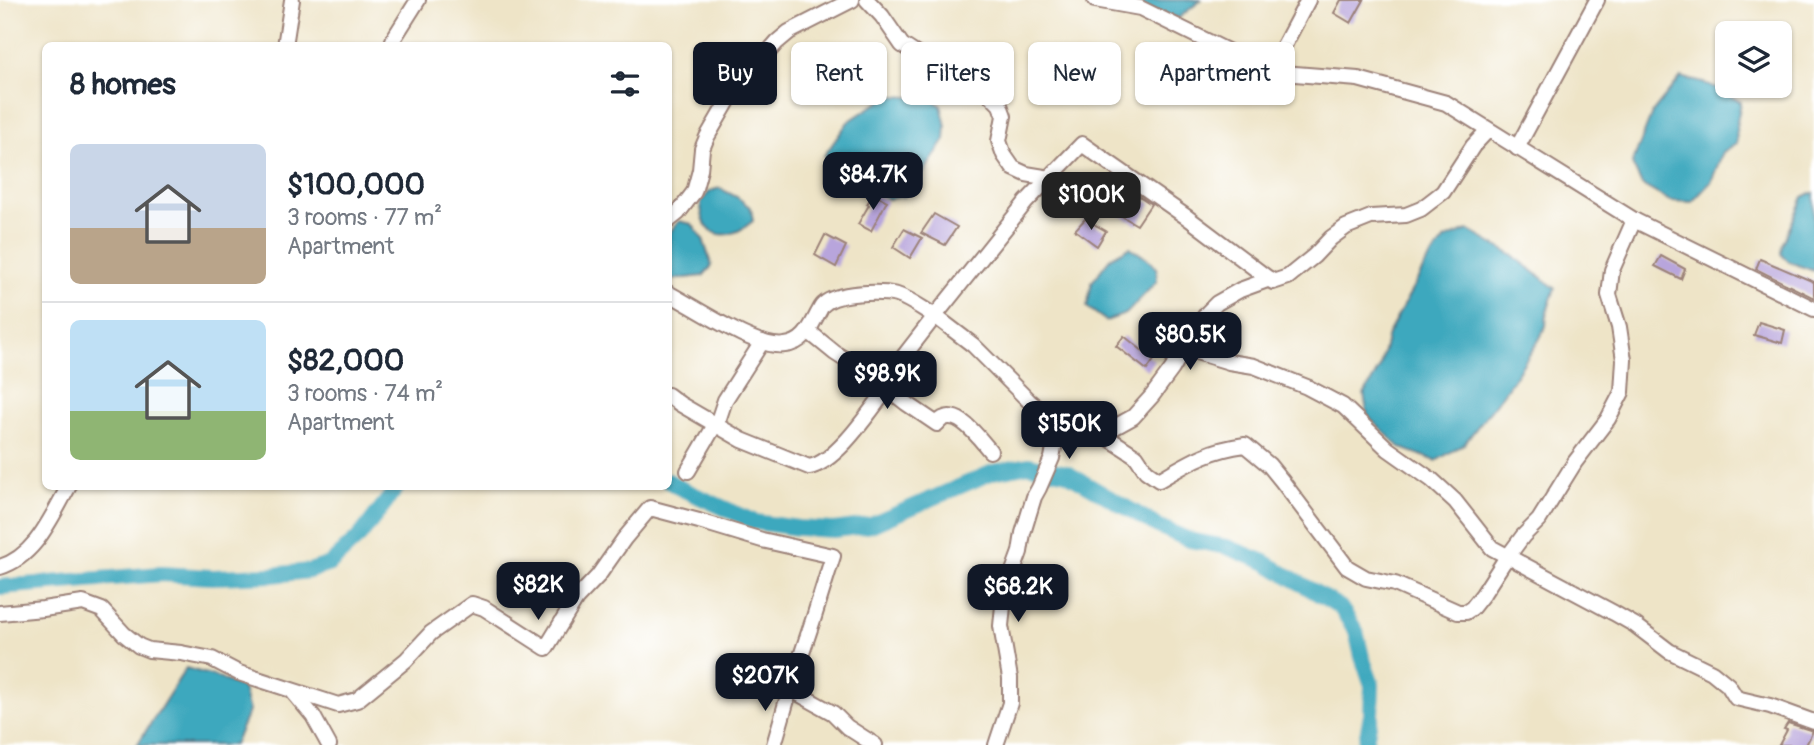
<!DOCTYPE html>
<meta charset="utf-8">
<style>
body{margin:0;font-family:Pangolin,sans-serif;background:#f2f2f3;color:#1f2937;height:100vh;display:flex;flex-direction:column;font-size:26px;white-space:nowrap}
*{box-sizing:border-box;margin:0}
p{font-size:23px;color:#747a83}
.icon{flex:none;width:38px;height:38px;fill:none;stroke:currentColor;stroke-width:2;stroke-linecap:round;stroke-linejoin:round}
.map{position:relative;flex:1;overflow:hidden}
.panel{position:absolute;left:42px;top:42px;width:630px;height:448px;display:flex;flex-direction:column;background:#fff;border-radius:10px;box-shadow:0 2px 5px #0004}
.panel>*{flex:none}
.top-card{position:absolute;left:693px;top:42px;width:665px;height:63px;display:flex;gap:14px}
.fabs{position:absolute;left:1715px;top:21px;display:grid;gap:14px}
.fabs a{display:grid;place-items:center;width:77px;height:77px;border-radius:10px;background:#fff;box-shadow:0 2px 5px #0004;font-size:35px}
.price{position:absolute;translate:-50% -60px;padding:0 16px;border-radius:14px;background:#111827;color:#fff;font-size:23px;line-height:46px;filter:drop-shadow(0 2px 4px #0008)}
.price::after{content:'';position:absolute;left:50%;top:42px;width:21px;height:16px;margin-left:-10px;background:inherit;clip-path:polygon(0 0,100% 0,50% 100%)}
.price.current{background:#222;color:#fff}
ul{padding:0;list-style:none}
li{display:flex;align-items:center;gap:21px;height:175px;padding:0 28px}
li+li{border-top:2px solid #e0e1e3}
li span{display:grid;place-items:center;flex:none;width:196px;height:140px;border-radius:10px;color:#555}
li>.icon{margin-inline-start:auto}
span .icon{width:84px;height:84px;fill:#fffc;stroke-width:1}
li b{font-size:30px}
h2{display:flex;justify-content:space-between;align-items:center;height:84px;padding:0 28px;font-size:30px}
.tag{padding:0 24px;border-radius:10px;background:#fff;box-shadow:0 2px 5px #0004;font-size:24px;line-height:63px}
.tag.current{background:#111827;color:#fff}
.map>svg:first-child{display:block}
</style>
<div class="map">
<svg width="1814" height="745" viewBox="0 0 1814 745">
<rect width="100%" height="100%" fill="#fff"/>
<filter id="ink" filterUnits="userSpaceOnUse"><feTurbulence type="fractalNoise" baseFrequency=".0143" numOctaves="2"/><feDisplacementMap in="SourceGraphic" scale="14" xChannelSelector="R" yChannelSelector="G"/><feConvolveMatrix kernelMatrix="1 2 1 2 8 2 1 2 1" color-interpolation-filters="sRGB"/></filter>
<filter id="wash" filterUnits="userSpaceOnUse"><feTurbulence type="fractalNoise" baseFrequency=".00686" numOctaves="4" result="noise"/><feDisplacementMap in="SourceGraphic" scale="28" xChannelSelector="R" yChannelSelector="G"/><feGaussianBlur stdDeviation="1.57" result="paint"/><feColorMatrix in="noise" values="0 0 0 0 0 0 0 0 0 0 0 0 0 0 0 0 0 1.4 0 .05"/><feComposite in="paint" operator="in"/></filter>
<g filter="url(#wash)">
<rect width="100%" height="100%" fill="#eee4c7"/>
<!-- water -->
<g fill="#3ea8be" stroke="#446474" stroke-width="2">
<polygon points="1131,0 1201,0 1179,18 1157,14"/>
<polygon points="1681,77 1710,85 1741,102 1736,127 1737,143 1723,152 1711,182 1692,202 1670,201 1642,185 1632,164 1652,113"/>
<polygon points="891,96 928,98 941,105 946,126 945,140 916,184 905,196 889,199 864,186 824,156 848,122 872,106"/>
<path d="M719 188 737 197 751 208 753 221C727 243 701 239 701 202L710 191Z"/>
<polygon points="1811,193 1814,193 1814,271 1789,262 1781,254 1782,245 1803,197"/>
<polygon points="679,221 692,224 703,239 712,266 703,276 669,280 669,233"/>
<polygon points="1468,230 1512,255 1555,288 1547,312 1546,326 1539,340 1506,390 1464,444 1436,461 1401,448 1368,417 1364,395 1380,367 1388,334 1427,262 1445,239"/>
<polygon points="1130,247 1149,260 1157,269 1157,281 1126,314 1106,321 1087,307 1092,282 1111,257"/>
<polygon points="186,668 214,676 243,688 249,711 234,745 137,745"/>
</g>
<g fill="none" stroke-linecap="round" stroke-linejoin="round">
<!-- canal -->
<g stroke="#3ea8be" stroke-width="16">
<polyline points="668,481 682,489 755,522 798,528 834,530 871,525 993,472 1029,465 1067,473 1158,526 1189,540 1227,547 1265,562 1340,607 1356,631 1362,657 1372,685 1371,715 1365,745"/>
<polyline points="0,587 161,574 212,577 272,575 309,571 330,564 360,536 398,486"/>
</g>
</g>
<g id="blocks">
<!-- building -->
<g fill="#b8a5dc">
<polygon points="1341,0 1364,0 1351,23 1334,13"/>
<polygon points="873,194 887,201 871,231 858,224 869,205 867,204"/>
<polygon points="1136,194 1151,204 1137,225 1120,215"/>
<polygon points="934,214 957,227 945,245 921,233"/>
<polygon points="1085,219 1106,231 1097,246 1075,230"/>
<polygon points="904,229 922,238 910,258 893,247"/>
<polygon points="825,235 846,246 836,267 815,255"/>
<polygon points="1661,256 1685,269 1681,279 1655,266"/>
<polygon points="1760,259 1814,282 1814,298 1756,269"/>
<polygon points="1759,322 1785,330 1782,343 1754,335"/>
<polygon points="1124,336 1154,360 1147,370 1116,346"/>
<polygon points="1788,723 1813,731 1806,745 1779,745 1787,730 1784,729"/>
</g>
</g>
</g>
<g filter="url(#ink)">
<use href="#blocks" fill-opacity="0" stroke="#9c8279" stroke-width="2"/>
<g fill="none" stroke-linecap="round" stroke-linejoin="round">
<!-- street casing -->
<g stroke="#9c8279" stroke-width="18">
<g id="street">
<polyline points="867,0 882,16 902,45 944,72 961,78 975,85 990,95 1000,105 1004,116 999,141 1004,155 1013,168 1026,174 1050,178"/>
<polyline points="1095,0 1140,8 1270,72 1358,79 1446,103 1634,220 1814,309"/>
<polyline points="285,46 292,0"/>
<polyline points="391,46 394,38 418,0"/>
<polyline points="1270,72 1308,0"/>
<polyline points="1517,148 1597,0"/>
<polyline points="668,221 678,213 694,192 700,170 702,149 707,137 736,87 747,73 764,57 777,42 789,32 852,0"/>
<path d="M668 293C695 307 757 350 785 345 804 343 810 328 818 313 820 310 821 306 824 304 837 292 880 291 897 295 910 299 923 309 935 316L1026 202 1082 144 1188 218 1273 282 1288 277 1314 256 1331 238 1346 227 1371 217 1406 215 1421 209 1443 192 1473 146 1488 130"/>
<path d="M808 331 835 353 874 378 906 403 937 424C954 402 979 438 990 451"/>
<polyline points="1183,348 1229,362 1254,366 1307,387 1343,406 1388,449 1432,480 1455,501 1492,548 1614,613 1635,625 1669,651 1712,672 1728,685 1736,698 1770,706 1814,722"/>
<path d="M884 386 900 361 935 316 973 345 1029 401 1048 417 1099 432 1136 456 1146 471 1159 480C1190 462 1208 450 1245 445L1269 465 1282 481 1347 567 1366 578 1395 584 1458 612H1466L1472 608 1483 594 1503 563 1523 536 1539 520 1575 462 1608 419 1622 392 1624 360 1619 327 1609 295 1612 270 1634 220"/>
<path d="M668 395 680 404 742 440 809 467C836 463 870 411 887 389"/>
<polyline points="1099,432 1113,428 1133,417 1152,396 1172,369 1194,331 1207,313 1217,303 1240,290 1270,279"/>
<polyline points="688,471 719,418 725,400 762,342"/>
<path d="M0 567C36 556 51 517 69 486"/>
<polyline points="0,613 43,609 83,603 102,610 124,634 139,646 149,650 181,653 212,659 239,673 338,705 357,700 406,660 431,633 472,604 484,608 546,648 576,599 598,576 624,539 650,508 699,521 762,540 833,556 814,617 790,689 833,713 847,727 875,745"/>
<polyline points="293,692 313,716 329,745"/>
<polyline points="774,745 790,689"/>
<polyline points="996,745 1010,703 1010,678 1001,626 1004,596 1020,552 1023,533 1034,497 1039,488 1052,458 1059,421"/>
</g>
</g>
<!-- street -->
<use href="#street" stroke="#fff" stroke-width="14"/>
</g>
</g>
</svg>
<div class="fabs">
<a><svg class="icon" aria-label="layers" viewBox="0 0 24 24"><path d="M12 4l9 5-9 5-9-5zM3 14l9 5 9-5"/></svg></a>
</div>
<b class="price" style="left:873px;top:212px">$84.7K</b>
<b class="price current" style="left:1091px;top:232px">$100K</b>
<b class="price" style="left:1190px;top:372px">$80.5K</b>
<b class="price" style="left:887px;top:411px">$98.9K</b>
<b class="price" style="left:1069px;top:461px">$150K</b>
<b class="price" style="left:538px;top:622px">$82K</b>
<b class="price" style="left:1018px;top:624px">$68.2K</b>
<b class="price" style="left:765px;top:713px">$207K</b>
<div class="top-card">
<a class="tag current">Buy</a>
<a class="tag">Rent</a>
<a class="tag">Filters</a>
<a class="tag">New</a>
<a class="tag">Apartment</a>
</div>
<section class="panel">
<h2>8 homes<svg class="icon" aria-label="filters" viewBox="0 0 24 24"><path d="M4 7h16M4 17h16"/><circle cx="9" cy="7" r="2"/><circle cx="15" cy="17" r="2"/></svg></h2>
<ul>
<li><span style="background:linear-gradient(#c9d6e8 60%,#b9a48a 0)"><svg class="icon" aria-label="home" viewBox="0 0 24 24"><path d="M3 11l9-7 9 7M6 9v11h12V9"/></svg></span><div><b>$100,000</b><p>3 rooms · 77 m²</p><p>Apartment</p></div></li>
<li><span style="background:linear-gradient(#bfe0f5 65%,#8fb573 0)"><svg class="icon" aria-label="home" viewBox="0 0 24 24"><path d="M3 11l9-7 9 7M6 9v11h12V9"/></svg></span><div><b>$82,000</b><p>3 rooms · 74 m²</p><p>Apartment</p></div></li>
</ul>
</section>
</div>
